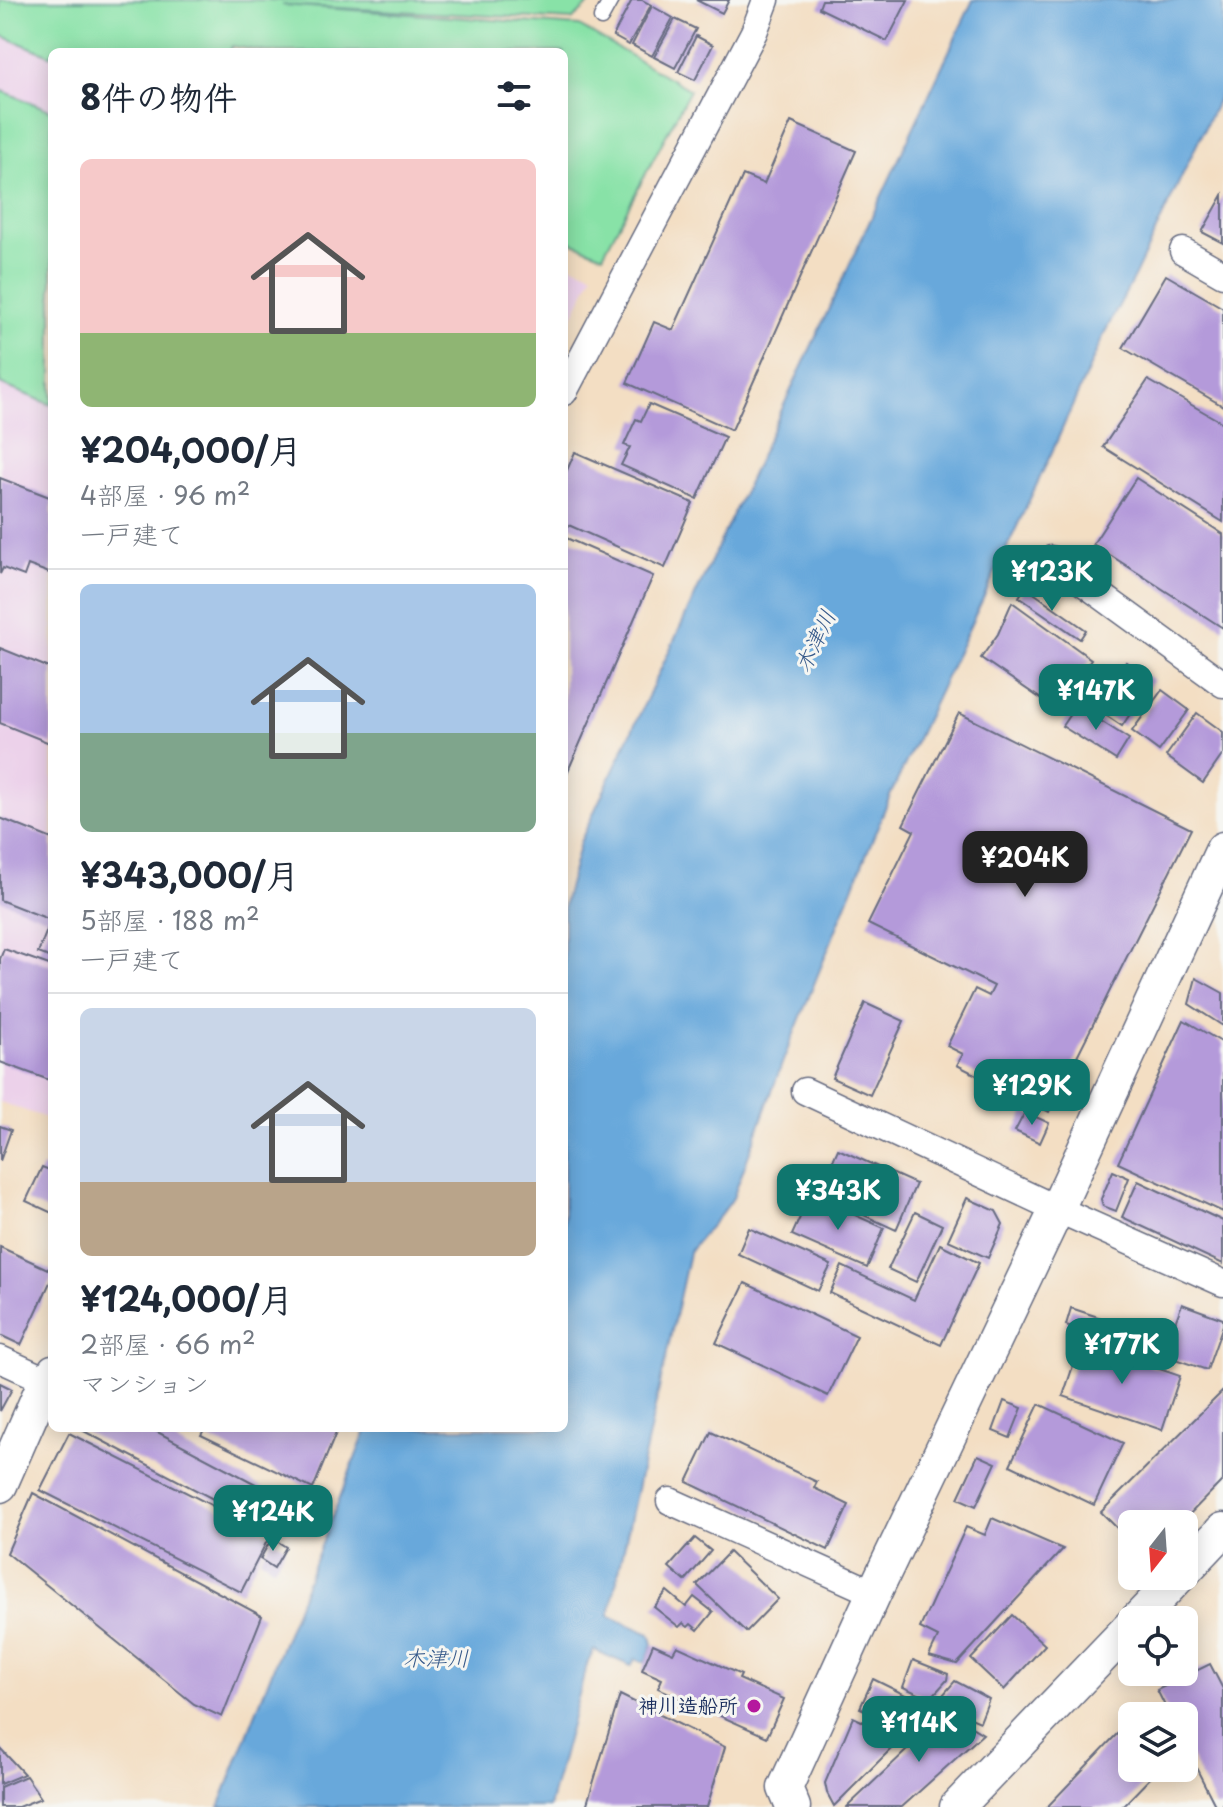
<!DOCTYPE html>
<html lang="ja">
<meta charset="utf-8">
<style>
body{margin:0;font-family:"Playpen Sans","Klee One",sans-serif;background:#f6f6f7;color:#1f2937;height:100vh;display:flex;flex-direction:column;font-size:30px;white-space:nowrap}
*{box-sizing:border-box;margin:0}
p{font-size:26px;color:#747a83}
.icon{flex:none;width:44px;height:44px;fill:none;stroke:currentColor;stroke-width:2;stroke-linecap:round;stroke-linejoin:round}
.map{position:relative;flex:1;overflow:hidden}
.panel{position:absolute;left:48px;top:48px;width:520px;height:1384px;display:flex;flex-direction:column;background:#fff;border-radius:12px;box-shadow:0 4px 20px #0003}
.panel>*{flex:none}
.needle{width:52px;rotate:197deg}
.controls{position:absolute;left:1118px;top:1510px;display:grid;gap:16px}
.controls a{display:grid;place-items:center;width:80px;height:80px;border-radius:12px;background:#fff;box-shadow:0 4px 20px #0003;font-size:40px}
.price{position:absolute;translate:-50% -68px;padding:0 18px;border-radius:16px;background:#0f766e;color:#fff;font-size:26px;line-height:52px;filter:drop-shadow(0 2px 4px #0008)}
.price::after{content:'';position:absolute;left:50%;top:48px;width:24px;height:18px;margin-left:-12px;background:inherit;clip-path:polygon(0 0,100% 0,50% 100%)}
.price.on{background:#222;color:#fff}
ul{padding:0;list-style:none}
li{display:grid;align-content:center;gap:16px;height:424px;padding:0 32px}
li+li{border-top:2px solid #e0e1e3}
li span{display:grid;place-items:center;height:248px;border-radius:12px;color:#555}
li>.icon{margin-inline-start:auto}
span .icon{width:144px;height:144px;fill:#fffc;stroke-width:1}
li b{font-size:34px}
h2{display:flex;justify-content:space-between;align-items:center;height:96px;padding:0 32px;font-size:34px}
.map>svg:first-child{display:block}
</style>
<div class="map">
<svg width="1223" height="1807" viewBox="0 0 1223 1807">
<rect width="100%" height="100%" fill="#f6f6f2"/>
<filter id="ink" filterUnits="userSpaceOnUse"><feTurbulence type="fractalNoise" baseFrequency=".0125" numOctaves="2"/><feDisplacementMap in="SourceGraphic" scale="16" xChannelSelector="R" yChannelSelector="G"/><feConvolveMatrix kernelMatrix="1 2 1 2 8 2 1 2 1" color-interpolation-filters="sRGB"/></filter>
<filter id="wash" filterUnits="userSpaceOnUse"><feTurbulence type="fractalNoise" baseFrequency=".006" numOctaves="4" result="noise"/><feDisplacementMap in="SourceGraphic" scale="32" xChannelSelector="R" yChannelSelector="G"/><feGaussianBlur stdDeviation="1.8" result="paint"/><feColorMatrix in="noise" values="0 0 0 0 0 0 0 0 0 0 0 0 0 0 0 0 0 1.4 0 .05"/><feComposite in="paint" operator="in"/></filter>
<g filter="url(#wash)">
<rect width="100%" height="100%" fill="#f3dec3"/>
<!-- built -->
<g fill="#ecd1ea">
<polygon points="0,35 52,56 52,1120 0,1102"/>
<polygon points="564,262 593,274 564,335"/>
</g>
<!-- green -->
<g fill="#88e2a7" stroke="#528882" stroke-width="2">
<polygon points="0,0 594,0 572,20 282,5 579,26 690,90 603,255 564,239 564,52 266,52 232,46 229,52 52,52 52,56 0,35"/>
<polygon points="0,90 52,111 52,405 0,384"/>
</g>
<!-- water -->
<path fill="#67a8db" stroke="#416c9c" stroke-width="2" d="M973 0H1223V89L1135 275 1105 332 1052 452 890 796 783 1061 733 1198C721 1218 702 1233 689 1253L609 1616 650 1634 653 1644 645 1663 635 1659 631 1666 594 1650 587 1664 549 1807H219L367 1428H564V904L580 842Z"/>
<g id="blocks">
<!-- building -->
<g fill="#b49ada">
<polygon points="632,0 642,0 651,5 629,45 613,36"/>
<polygon points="696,0 729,0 722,13"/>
<polygon points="822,0 908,0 887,41 819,8"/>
<polygon points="652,6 673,18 652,56 632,45"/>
<polygon points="675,19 696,29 675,68 654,57"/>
<polygon points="696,36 713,45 695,80 678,72"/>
<polygon points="791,122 856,151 732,430 627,383 654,322 673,330 743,175 764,184"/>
<polygon points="1223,195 1223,243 1202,232"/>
<polygon points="1166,275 1223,308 1223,406 1123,348"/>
<polygon points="1148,380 1223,423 1223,522 1103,447"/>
<polygon points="649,404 725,437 697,499 621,465 630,447 624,445 636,419 641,421"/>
<polygon points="575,452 693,503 665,568 564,523 564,477"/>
<polygon points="0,478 52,498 52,574 28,565 24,576 3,568 0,574"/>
<polygon points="1136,478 1223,534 1223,628 1093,544"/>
<polygon points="564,537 653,576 564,780"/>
<polygon points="1025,587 1086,630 1080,639 1019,597"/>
<polygon points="1012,602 1091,659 1056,709 981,658 998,634"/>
<polygon points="0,648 52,669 52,744 0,723"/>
<polygon points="1126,662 1153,680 1122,726 1086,702 1094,691 1103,697"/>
<polygon points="1162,690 1189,710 1159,751 1132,731"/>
<polygon points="1076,705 1129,739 1116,760 1062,726"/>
<polygon points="959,713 1191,829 1049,1112 957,1065 963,1054 947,1046 975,989 989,996 994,986 868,924 914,831 903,825"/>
<polygon points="1197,713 1223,732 1223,754 1203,783 1166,756"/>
<polygon points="0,818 52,839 52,958 38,953 51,920 0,900"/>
<polygon points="4,949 52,966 52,1081 0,1062 0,959"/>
<polygon points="1196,978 1223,993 1223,1026 1189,1004"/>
<polygon points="865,1003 904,1021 870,1095 832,1078"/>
<polygon points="1184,1020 1223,1043 1223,1212 1118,1163"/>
<polygon points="1025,1112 1049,1123 1040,1143 1015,1131"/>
<polygon points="0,1126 11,1130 0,1161"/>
<polygon points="838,1149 916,1184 896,1230 818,1194"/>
<polygon points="42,1167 52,1171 52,1213 26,1201"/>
<polygon points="1113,1171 1129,1178 1116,1211 1103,1206 1101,1199"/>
<polygon points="1138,1181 1223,1221 1223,1264 1122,1217"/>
<polygon points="810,1195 884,1228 867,1268 792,1235"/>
<polygon points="967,1198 996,1211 1003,1224 988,1258 948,1240"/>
<polygon points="915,1212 942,1225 916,1282 888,1269"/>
<polygon points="749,1228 831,1265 818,1291 738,1254"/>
<polygon points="940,1244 979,1263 941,1345 830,1293 842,1266 914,1300"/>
<polygon points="0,1247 52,1271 52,1278 21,1345 0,1335"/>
<polygon points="745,1283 857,1336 828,1396 716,1343"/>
<polygon points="1182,1304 1223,1319 1223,1325 1207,1370 1163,1355"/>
<polygon points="1071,1308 1104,1319 1099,1336 1066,1325"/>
<polygon points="1081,1342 1180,1376 1162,1430 1063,1396"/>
<polygon points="0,1383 12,1389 0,1411"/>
<polygon points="1223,1391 1223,1480 1180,1524 1132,1524 1132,1543 1101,1512"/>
<polygon points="1004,1401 1022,1408 1010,1438 993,1431"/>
<polygon points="1039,1404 1123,1443 1094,1505 1010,1465"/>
<polygon points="78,1428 150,1428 265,1489 249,1518"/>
<polygon points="205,1428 338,1428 313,1489 201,1435"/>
<polygon points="711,1432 817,1482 814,1488 849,1505 828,1550 687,1482"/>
<polygon points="69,1433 270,1535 241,1592 40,1490"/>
<polygon points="978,1455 996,1463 976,1506 958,1498"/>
<polygon points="33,1493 262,1616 222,1717 194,1704 7,1553"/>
<polygon points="992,1518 1063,1549 957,1664 929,1656 938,1637 920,1628 966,1527 985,1535"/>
<polygon points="272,1538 286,1547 274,1568 260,1559"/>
<polygon points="695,1538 711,1551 685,1581 669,1567"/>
<polygon points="729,1552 778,1599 746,1632 697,1585"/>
<polygon points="667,1591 686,1607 694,1597 713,1612 698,1630 691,1624 688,1627 683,1623 679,1627 654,1607"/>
<polygon points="1012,1615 1045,1645 1004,1690 971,1659"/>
<polygon points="653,1644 673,1653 677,1646 741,1675 739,1679 784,1699 767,1737 658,1688 662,1679 642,1670"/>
<polygon points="913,1660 948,1674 947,1680 930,1699 903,1687"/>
<polygon points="1210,1664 1223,1689 1223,1807 1216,1807 1184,1744 1184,1716 1170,1716 1157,1690"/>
<polygon points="873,1679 938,1711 917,1733 860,1708"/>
<polygon points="955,1681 989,1699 980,1722 936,1703"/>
<polygon points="620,1695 725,1747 707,1807 586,1807"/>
<polygon points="947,1712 983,1734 902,1807 847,1807"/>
<polygon points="853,1717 901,1739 834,1806 827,1793 825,1783"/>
<polygon points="1117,1734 1132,1748 1132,1768 1153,1768 1157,1771 1122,1807 1047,1807"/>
<polygon points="0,1748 24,1774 0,1784"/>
<polygon points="26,1776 41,1798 18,1807 0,1807 0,1787"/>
</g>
</g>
</g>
<g filter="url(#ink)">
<use href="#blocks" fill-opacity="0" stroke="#676c81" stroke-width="2"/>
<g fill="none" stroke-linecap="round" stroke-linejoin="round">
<!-- service casing -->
<g stroke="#676c81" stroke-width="17">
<polyline id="service" points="601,18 611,0"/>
</g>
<!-- minor casing -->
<g stroke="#676c81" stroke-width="29">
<g id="minor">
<polyline points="1183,251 1223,274"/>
<polyline points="564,392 754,32 766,0"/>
<polyline points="1051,559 1223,684"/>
<polyline points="805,1091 1057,1209 1223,1283"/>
<polyline points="0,1359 46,1380 52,1368"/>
<polyline points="670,1501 874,1593"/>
</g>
</g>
<!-- tertiary casing -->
<g stroke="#676c81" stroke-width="37">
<g id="tertiary">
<polyline points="0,1485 46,1380"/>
<polyline points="1184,1571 1223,1530"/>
<polyline points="1137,1620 1179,1576"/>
<polyline points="793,1807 785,1788 874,1593 1057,1209 1223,849"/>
<polyline points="957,1807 1132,1625"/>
</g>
</g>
<!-- service -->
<use href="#service" stroke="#fff" stroke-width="14"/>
<!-- minor -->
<use href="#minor" stroke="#fff" stroke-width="26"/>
<!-- tertiary -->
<use href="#tertiary" stroke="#fff" stroke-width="34"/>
</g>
</g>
<!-- markers -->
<circle fill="#b5179e" stroke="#f6f6f2" stroke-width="3" cx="754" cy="1706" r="8"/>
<g text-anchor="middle" stroke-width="6" stroke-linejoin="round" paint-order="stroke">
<!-- poi labels -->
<g font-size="20" font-weight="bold" fill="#1b2f5e" stroke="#f6f6f2" text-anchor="end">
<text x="738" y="1713">神川造船所</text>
</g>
<!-- water labels -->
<g font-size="22" font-style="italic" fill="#36598a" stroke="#f6f6f2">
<text transform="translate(815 641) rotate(-65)" y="8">木津川</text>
<text x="436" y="1666">木津川</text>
</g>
</g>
</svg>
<div class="controls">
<a><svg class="needle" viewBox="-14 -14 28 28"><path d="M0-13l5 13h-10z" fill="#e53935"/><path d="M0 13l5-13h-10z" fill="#747a83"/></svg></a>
<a><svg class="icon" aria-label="locate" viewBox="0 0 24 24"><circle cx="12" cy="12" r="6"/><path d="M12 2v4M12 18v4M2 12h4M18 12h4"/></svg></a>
<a><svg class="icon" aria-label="layers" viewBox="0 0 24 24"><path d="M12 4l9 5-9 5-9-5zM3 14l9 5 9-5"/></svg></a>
</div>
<b class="price" style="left:1052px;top:613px">¥123K</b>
<b class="price" style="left:1096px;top:732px">¥147K</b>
<b class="price on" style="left:1025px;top:899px">¥204K</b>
<b class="price" style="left:1032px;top:1127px">¥129K</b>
<b class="price" style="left:838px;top:1232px">¥343K</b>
<b class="price" style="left:1122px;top:1386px">¥177K</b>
<b class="price" style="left:273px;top:1553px">¥124K</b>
<b class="price" style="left:919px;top:1764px">¥114K</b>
<section class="panel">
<h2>8件の物件<svg class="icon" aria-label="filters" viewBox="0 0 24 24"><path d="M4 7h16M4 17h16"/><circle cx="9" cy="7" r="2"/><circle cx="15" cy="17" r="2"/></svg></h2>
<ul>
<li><span style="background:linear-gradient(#f6c9c9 70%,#8fb573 0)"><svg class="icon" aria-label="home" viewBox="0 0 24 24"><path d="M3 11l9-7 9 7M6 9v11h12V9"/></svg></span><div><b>¥204,000/月</b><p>4部屋 · 96 m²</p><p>一戸建て</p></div></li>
<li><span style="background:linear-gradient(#a9c7e8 60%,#7fa58c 0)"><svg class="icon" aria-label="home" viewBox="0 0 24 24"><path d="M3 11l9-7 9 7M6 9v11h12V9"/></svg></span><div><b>¥343,000/月</b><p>5部屋 · 188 m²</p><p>一戸建て</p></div></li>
<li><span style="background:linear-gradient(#c9d6e8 70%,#b9a48a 0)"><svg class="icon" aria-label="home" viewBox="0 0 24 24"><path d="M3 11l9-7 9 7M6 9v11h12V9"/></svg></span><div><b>¥124,000/月</b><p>2部屋 · 66 m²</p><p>マンション</p></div></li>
</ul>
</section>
</div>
